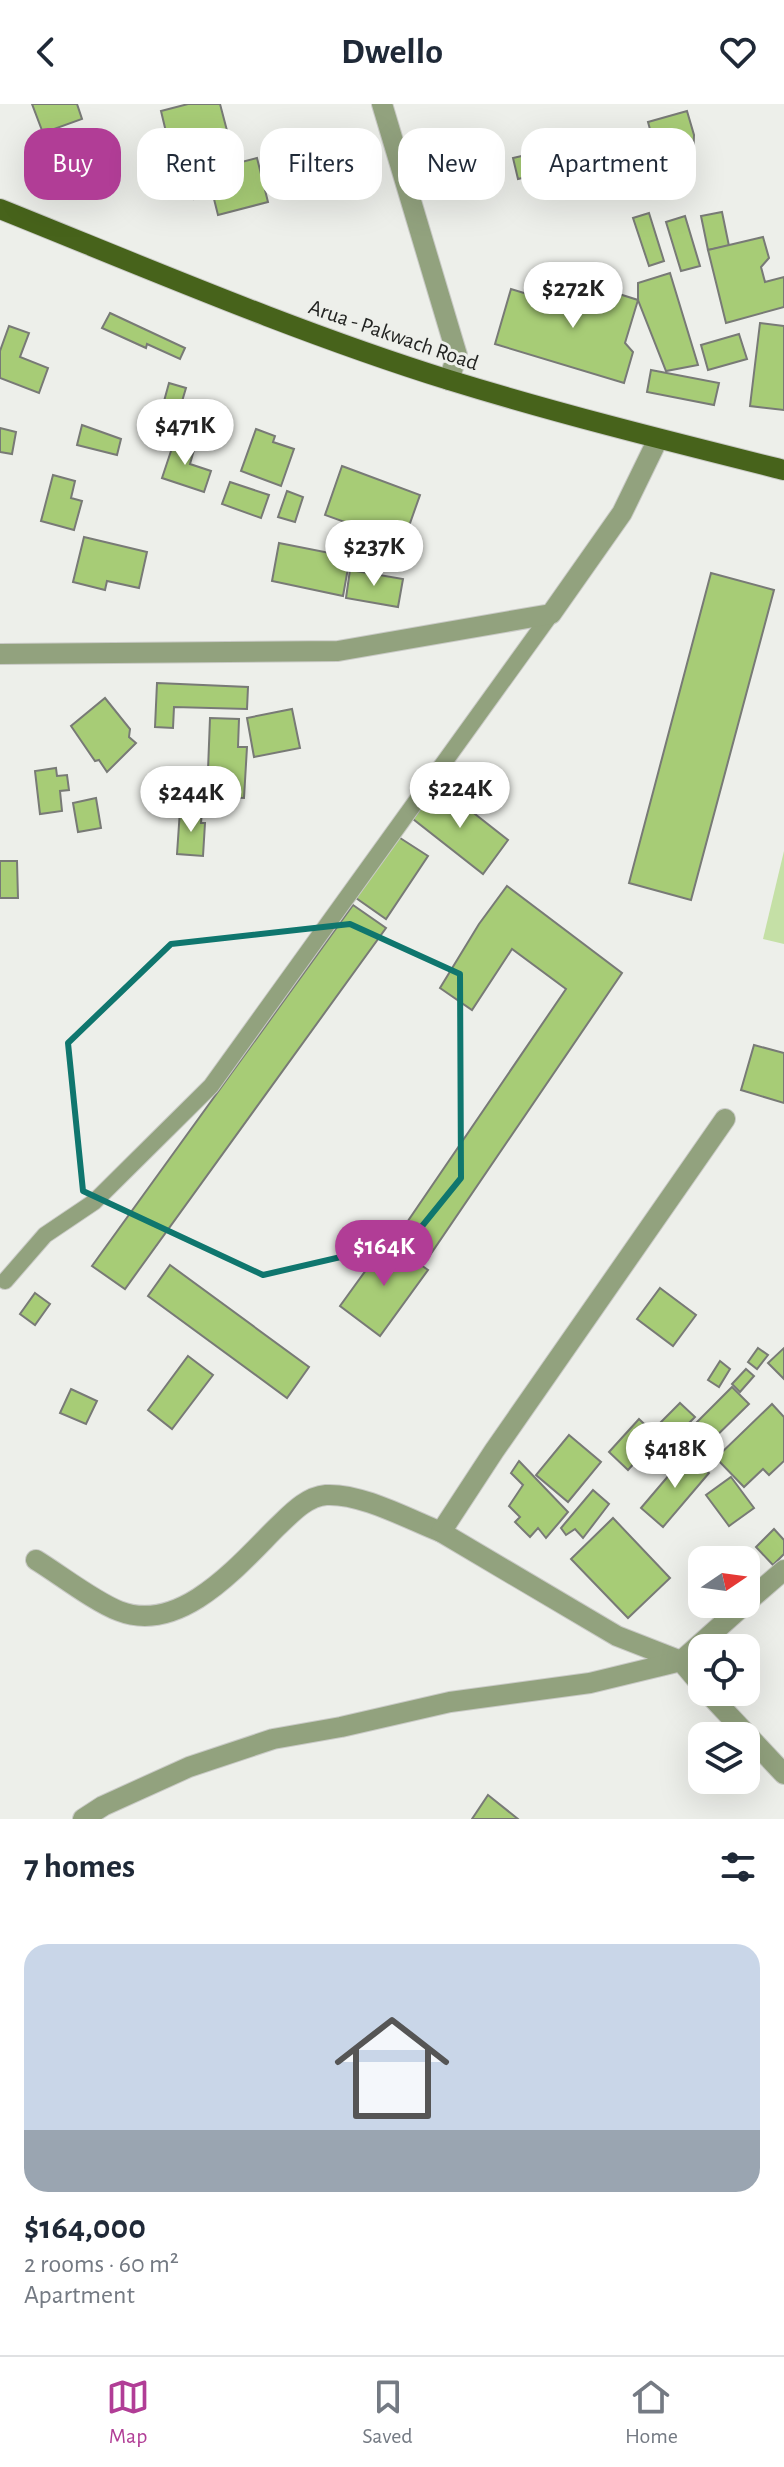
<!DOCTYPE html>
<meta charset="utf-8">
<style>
body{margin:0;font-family:"Alegreya Sans",sans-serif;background:#f6f6f7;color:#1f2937;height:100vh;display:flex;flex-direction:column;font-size:30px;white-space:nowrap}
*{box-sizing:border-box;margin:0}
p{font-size:26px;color:#747a83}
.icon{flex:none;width:44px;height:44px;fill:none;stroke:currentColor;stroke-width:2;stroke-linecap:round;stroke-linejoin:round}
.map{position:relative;height:1715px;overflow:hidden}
.side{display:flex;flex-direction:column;background:#fff;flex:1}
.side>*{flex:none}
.hud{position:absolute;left:24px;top:24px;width:736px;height:72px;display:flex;gap:16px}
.needle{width:52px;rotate:77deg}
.tools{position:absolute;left:688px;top:1442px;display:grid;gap:16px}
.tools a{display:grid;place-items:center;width:72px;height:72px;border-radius:16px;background:#fff;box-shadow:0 8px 32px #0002;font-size:40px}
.price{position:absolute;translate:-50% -68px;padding:0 18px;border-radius:28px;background:#fff;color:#222;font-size:26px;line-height:52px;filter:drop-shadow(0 2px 4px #0008)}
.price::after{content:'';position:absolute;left:50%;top:48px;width:24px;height:18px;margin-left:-12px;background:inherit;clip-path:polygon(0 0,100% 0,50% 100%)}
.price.on{background:#b13d96;color:#fff}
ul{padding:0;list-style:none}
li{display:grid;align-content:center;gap:16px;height:424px;padding:0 24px}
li+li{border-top:2px solid #e0e1e3}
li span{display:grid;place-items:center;height:248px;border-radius:24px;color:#555}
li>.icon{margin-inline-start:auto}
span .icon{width:144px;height:144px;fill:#fffc;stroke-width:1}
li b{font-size:34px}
h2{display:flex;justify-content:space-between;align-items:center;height:96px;padding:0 24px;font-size:34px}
.pill{padding:0 28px;border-radius:24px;background:#fff;box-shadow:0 8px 32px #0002;font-size:28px;line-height:72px}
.pill.on{background:#b13d96;color:#fff}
header{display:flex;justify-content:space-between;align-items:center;height:104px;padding:0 24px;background:#fff;font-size:36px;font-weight:600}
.tab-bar{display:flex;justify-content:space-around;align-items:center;height:112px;border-top:2px solid #e0e1e3;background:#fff;font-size:22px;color:#747a83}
.tab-bar a{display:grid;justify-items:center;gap:4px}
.tab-bar .on{color:#b13d96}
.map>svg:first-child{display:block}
</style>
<header><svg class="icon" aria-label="back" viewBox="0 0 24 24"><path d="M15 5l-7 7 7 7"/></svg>Dwello<svg class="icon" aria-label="heart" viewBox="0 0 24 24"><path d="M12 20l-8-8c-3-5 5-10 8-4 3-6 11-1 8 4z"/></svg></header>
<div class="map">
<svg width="784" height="1715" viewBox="0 0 784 1715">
<rect width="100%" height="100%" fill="#edefea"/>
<!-- green -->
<polygon fill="#c5e0a6" points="784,747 784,840 763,835"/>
<!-- building -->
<g fill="#a7cc76" stroke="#787a76" stroke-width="2">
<polygon points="32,0 77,0 82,15 43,29"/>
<polygon points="188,0 220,0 230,38 172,53 161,7"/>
<polygon points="687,7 694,31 693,60 662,69 648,18"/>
<polygon points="539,48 544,69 518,75 513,54"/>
<polygon points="257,54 268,98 218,111 207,67"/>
<polygon points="204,71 209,90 194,95 188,76"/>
<polygon points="722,108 729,142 708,146 701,112"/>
<polygon points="649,109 664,157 649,162 633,114"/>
<polygon points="685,112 700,162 681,167 666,118"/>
<polygon points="763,133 769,154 761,163 765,178 784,173 784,203 726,219 708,146"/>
<polygon points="670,169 698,261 666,267 638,196 638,179"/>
<polygon points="581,178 638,196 625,239 633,248 624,279 495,240 511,185 573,204"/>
<polygon points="110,209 185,244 180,255 147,240 146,244 102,224"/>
<polygon points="760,219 784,222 784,306 750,302"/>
<polygon points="9,222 29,229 20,253 48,264 39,289 0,274 0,247"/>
<polygon points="739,230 747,255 708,266 701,241"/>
<polygon points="651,266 719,279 714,301 647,288"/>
<polygon points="169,279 186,284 174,324 158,319"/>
<polygon points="82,321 121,335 117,351 77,341"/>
<polygon points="0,324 16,328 12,350 0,348"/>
<polygon points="256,325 275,332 273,338 294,345 281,382 241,367"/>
<polygon points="176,332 196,339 190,360 211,367 204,388 162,374"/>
<polygon points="342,362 420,391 403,439 325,411"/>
<polygon points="53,371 75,377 71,394 82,397 74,426 41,417"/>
<polygon points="230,378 269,391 261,414 222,400"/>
<polygon points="287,387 303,393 295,418 278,413"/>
<polygon points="84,433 147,448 139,484 107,477 105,486 73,478"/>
<polygon points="279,439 350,453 343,492 272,477"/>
<polygon points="350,466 403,475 398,503 346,494"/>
<polygon points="711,469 774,486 691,796 629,779"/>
<polygon points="157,579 248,583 247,605 174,603 173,624 155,623"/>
<polygon points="105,594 130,625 129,633 136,639 107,668 99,656 95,657 71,622"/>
<polygon points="292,605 300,644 254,653 247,614"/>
<polygon points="210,614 239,615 238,643 247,643 244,694 207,692"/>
<polygon points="56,664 57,672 67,671 69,686 60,687 62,707 40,710 35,667"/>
<polygon points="438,681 508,736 483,770 413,715"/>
<polygon points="96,694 101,724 78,728 73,699"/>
<polygon points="180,706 202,708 201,719 205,719 203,752 177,750"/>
<polygon points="397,732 428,752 386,815 356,794"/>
<polygon points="0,757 17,757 18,794 0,794"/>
<polygon points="507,782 622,869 428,1154 397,1133 566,885 512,845 472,906 440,884 479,820"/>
<polygon points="353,801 386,824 125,1185 92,1162"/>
<polygon points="754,941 784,949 784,999 741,986"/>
<polygon points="387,1137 428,1166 380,1232 340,1202"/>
<polygon points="170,1161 309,1263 287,1294 148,1192"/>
<polygon points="660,1184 696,1211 673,1242 637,1215"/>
<polygon points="35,1189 50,1200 35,1221 20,1210"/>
<polygon points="758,1244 768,1251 757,1265 748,1258"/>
<polygon points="784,1244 784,1275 768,1259"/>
<polygon points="188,1252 213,1271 172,1325 148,1306"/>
<polygon points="720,1257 730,1265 719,1283 708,1276"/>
<polygon points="746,1265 754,1272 740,1288 732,1280"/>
<polygon points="732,1283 749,1300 702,1346 686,1329"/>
<polygon points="71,1285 97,1297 86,1320 60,1309"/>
<polygon points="680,1299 695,1313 674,1334 659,1320"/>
<polygon points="772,1300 784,1313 784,1357 769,1371 763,1365 744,1383 716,1354"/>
<polygon points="639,1315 658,1333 628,1366 609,1348"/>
<polygon points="569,1331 601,1358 568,1398 536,1371"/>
<polygon points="687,1350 709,1369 663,1423 641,1404"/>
<polygon points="519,1357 568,1408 546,1434 538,1424 530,1433 515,1418 520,1413 509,1402 523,1381 511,1369"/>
<polygon points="731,1373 754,1404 729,1422 706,1391"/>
<polygon points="593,1386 609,1400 583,1434 575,1425 566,1431 561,1424"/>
<polygon points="613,1414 670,1474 628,1514 571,1455"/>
<polygon points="774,1425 784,1436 784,1450 773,1461 756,1443"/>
<polygon points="488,1691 518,1715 472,1715"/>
</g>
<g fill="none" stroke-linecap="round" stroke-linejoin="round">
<!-- lane casing -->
<g stroke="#c9cac6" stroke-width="18">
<polyline id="lane" points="5,1177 45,1131 94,1098 211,982 551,510"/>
</g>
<!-- street casing -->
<g stroke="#c9cac6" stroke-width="22">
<g id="street">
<polyline points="382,0 457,251 449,276"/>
<polyline points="0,550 338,547 551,510 622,409 658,335"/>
<path d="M36 1456C59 1470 95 1498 119 1507 180 1531 238 1462 276 1424 290 1411 305 1393 326 1391 361 1389 408 1415 441 1428"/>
<polyline points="746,1499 784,1466"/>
<polyline points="681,1557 617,1532 441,1428 494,1347 725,1015"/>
<polyline points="702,1582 681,1557 745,1500"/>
<polyline points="707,1588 784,1670"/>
<polyline points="83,1715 103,1702 189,1663 273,1635 341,1623 450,1598 590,1579 681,1557"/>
</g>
</g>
<!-- primary casing -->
<g stroke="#c9cac6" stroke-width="22">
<path id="primary" d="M0 105C147 164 298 229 449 276 559 310 672 338 784 366"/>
</g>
<!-- lane -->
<use href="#lane" stroke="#92a27e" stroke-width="16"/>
<!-- street -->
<use href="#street" stroke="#92a27e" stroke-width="20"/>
<!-- primary -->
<use href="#primary" stroke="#47631b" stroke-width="20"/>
</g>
<!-- marked area -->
<path fill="none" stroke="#0f766e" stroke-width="6" stroke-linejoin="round" d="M350 820 460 870 461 1074 410 1137 263 1171 83 1087 68 939 171 840Z"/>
<g text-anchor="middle" stroke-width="6" stroke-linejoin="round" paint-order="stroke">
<!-- street labels -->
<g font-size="22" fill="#232422" stroke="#edefea">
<text transform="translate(394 230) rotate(19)" y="8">Arua - Pakwach Road</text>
</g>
</g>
</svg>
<div class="tools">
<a><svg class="needle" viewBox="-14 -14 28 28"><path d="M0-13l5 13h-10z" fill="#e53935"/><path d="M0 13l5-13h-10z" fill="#747a83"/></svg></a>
<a><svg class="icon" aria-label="locate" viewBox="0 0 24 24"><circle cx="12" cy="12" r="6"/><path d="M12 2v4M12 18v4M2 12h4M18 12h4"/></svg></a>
<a><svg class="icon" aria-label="layers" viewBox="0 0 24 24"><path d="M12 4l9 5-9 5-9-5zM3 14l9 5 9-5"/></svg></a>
</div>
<b class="price" style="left:573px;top:226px">$272K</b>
<b class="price" style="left:185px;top:363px">$471K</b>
<b class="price" style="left:374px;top:484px">$237K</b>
<b class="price" style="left:460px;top:726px">$224K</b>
<b class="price" style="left:191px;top:730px">$244K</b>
<b class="price on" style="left:384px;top:1184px">$164K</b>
<b class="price" style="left:675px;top:1386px">$418K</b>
<div class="hud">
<a class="pill on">Buy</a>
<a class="pill">Rent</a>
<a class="pill">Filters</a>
<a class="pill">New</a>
<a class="pill">Apartment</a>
</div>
</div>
<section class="side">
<h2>7 homes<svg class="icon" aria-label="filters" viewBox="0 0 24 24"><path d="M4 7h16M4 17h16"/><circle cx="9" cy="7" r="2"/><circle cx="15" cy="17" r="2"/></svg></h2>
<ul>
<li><span style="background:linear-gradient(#c9d6e8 75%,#9aa5b1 0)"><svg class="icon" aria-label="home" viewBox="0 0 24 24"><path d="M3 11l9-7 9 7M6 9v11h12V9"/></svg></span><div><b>$164,000</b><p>2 rooms · 60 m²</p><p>Apartment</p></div></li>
</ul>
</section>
<nav class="tab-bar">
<a class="on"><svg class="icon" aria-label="map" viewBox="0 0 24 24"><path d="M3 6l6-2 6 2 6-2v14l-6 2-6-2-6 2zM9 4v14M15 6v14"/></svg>Map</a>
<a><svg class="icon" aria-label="saved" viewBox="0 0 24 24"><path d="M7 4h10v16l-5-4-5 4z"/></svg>Saved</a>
<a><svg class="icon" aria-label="home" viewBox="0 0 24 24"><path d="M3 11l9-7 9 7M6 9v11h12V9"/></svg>Home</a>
</nav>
